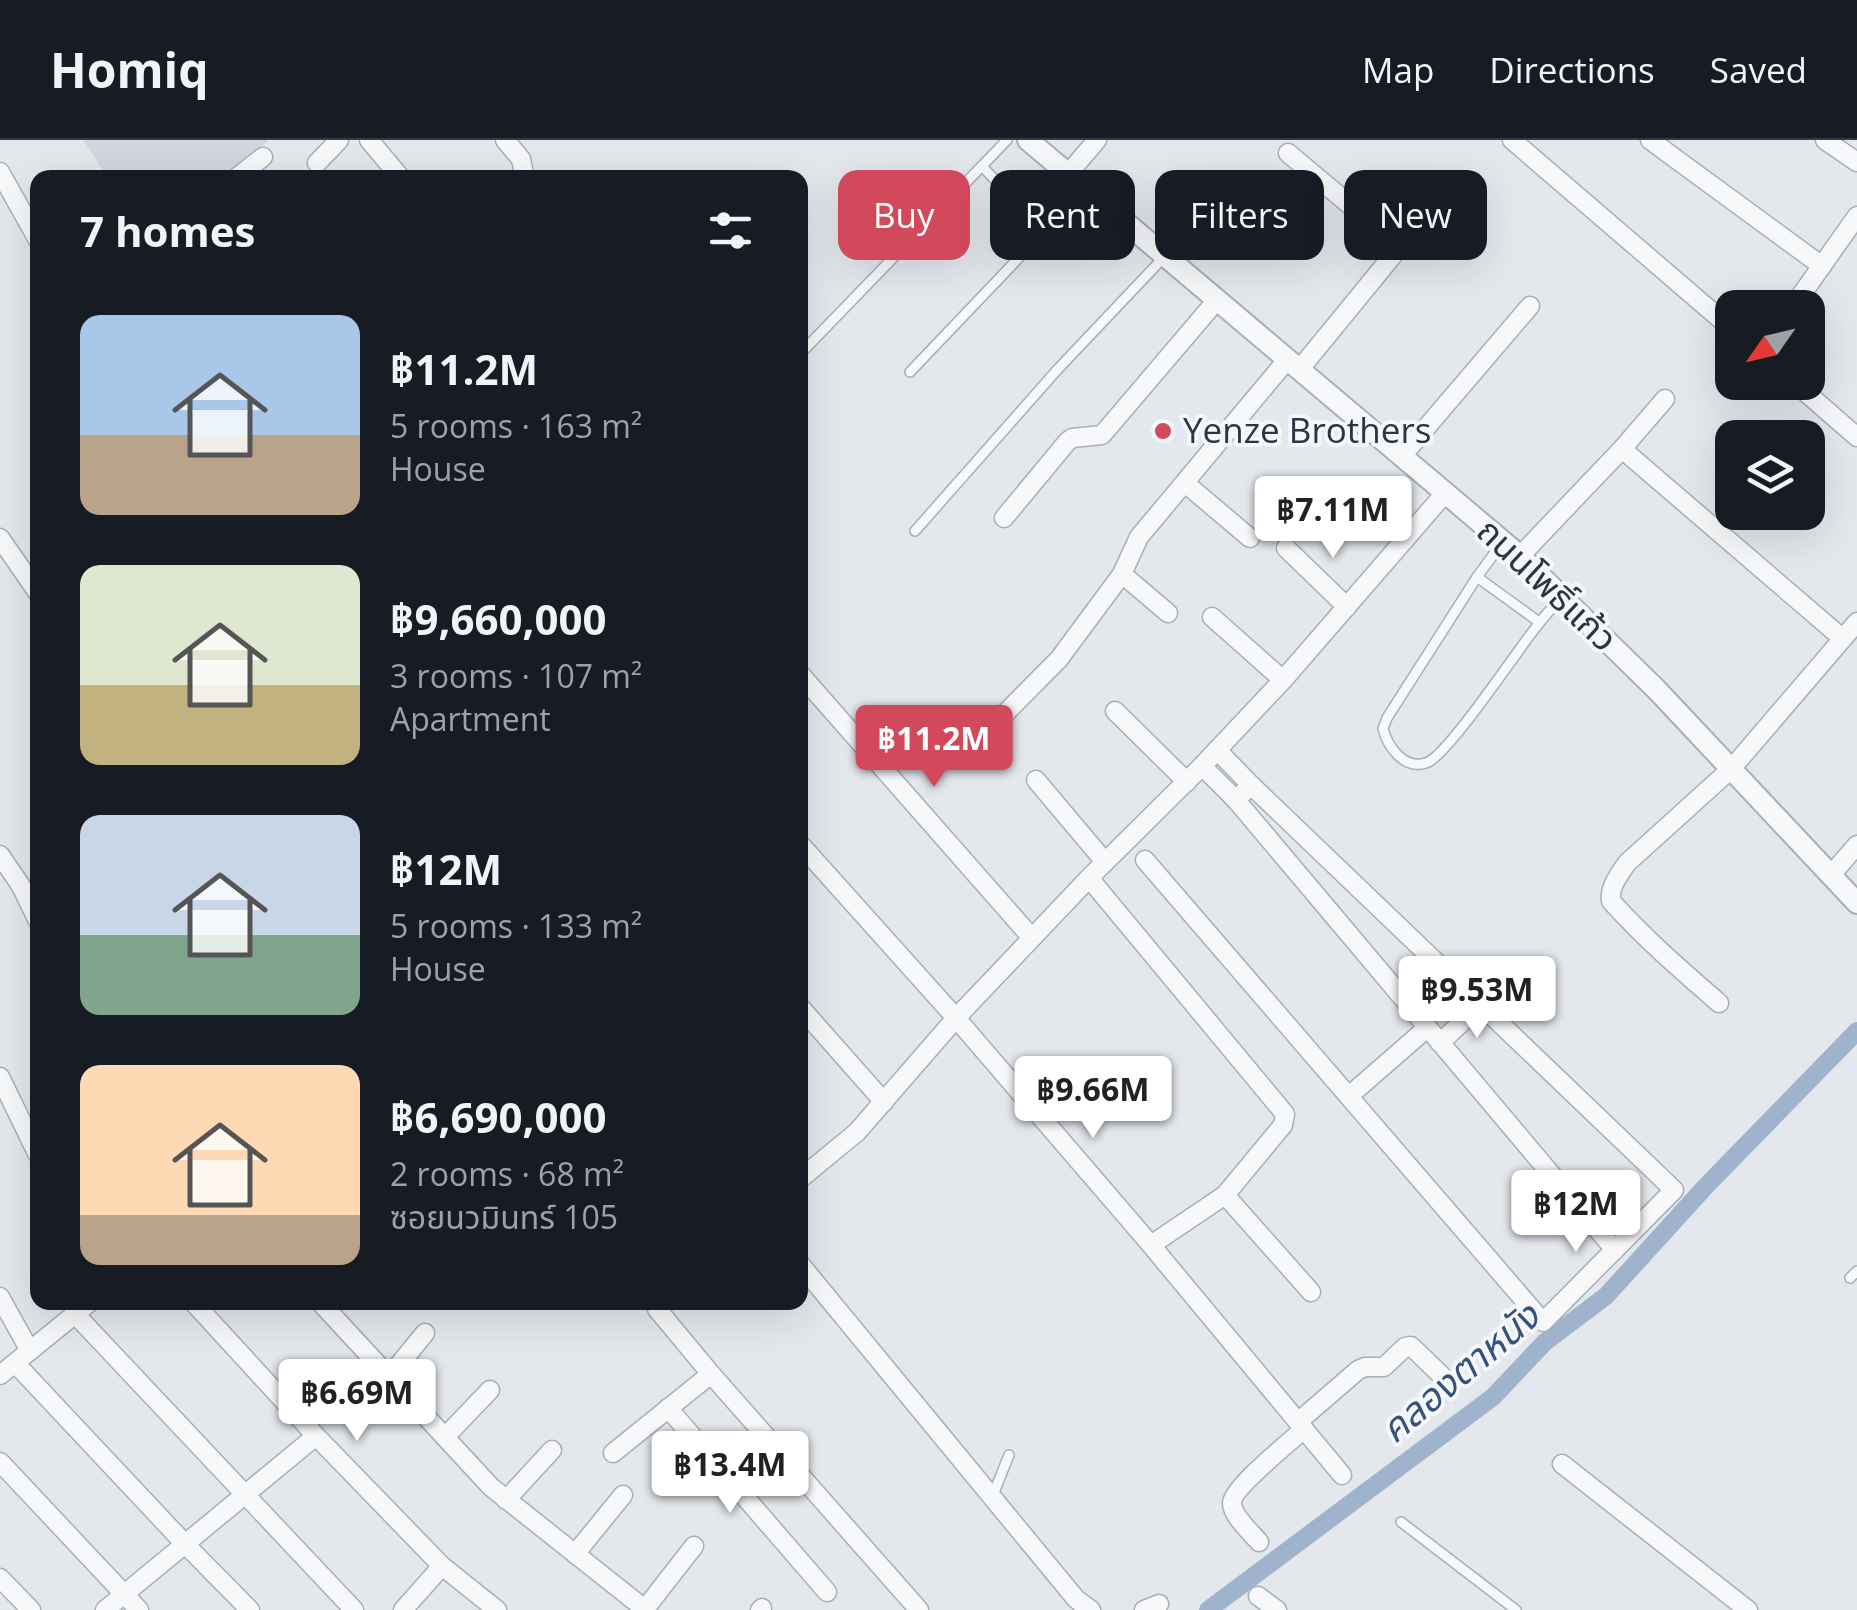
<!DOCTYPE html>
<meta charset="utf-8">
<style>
body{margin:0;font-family:"Open Sans","Noto Sans Thai",sans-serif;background:#20242c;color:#f1f3f6;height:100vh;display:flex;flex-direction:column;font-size:38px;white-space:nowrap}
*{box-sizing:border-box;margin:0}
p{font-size:32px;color:#9ea1a6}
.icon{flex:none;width:55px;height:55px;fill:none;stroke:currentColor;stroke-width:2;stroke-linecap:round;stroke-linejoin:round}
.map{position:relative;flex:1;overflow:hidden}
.panel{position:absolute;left:30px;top:30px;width:778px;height:1140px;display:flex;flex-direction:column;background:#171b24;border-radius:20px;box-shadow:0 10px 40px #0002}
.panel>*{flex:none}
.hud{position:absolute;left:838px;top:30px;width:868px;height:90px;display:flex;gap:20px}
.needle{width:65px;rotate:236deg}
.tools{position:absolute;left:1715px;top:150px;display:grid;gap:20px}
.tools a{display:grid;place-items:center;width:110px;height:110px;border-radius:20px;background:#171b24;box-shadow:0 10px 40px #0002;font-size:50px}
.price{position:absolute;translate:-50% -85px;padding:0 22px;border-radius:10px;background:#fff;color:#222;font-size:32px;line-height:65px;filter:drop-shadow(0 2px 5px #0008)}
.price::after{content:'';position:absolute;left:50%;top:60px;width:30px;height:22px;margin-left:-15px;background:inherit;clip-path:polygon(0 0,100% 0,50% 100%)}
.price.current{background:#d1495b;color:#fff}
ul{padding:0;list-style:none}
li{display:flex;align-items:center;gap:30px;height:250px;padding:0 50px}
li span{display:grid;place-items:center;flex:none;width:280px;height:200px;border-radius:20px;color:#555}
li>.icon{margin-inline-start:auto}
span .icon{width:120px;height:120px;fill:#fffc;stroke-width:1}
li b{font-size:42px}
h2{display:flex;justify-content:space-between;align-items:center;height:120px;padding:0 50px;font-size:42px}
.chip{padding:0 35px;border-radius:20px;background:#171b24;box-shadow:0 10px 40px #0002;font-size:35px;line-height:90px}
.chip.current{background:#d1495b;color:#fff}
header{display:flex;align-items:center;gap:60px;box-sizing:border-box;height:140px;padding:0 50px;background:#171b24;border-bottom:2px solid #363941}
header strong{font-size:48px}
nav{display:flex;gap:55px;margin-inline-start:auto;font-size:35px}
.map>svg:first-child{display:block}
</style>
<header>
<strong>Homiq</strong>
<nav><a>Map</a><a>Directions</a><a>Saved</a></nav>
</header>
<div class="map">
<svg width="1857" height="1470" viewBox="0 0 1857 1470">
<rect width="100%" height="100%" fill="#e4e7ec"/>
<!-- built -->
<polygon fill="#d2d6de" points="83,0 267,0 268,1 219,37 108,38"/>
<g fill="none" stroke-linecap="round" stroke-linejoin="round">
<!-- canal -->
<polyline stroke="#9fb4cc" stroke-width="18" points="1208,1470 1493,1257 1545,1202 1606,1156 1706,1046 1857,891"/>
<!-- service casing -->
<g stroke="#a9aeb7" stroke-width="12">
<g id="service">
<polyline points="982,26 1007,0"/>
<polyline points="800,214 982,26 1032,80 1035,92 1033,103 910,232"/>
<polyline points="915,391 1057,230 1165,116"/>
<path d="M1502 403 1477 437 1387 578 1383 589C1388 607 1404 630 1426 623 1447 617 1518 509 1537 486 1544 476 1554 466 1562 457"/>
<polyline points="1477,437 1539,482"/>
<polyline points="1850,1138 1857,1131"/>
<polyline points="993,1355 1009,1315"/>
<polyline points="1401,1382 1516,1470"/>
</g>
</g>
<!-- minor casing -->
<g stroke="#a9aeb7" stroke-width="21">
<g id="minor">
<polyline points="369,0 401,38"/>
<polyline points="505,0 521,19 524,34 522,38"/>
<polyline points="1512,0 1732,189"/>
<polyline points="1650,0 1822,126"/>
<polyline points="1825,0 1857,22"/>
<polyline points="1288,13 1400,107"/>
<polyline points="317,23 339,0"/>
<polyline points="0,32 38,100"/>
<polyline points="1068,34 1097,0"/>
<polyline points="236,38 263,17"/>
<polyline points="1792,168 1857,76"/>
<polyline points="1299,230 1430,70"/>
<polyline points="1794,242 1857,297"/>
<polyline points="1622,309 1842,498"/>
<polyline points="1402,316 1530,166"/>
<polyline points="1185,343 1250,398"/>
<polyline points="1004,378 1067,302 1072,298 1102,295 1217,160"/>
<polyline points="0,398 38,453"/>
<polyline points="1286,408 1347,467"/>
<polyline points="1520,416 1622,309 1665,259"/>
<polyline points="1122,434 1168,473"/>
<polyline points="1212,477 1283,540"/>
<polyline points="800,534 1032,798"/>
<polyline points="1115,571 1187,642"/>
<polyline points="1217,610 1251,645"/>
<polyline points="962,617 1059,519 1122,434 1139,397 1287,220"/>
<polyline points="1202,626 1236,660 1615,1110"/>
<polyline points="1036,640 1105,722"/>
<polyline points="800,704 956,878 1151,1105 1342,1335"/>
<polyline points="0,715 21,746 38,781"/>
<polyline points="1145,720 1543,1182 1674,1050 1251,645 1236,660"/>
<polyline points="1831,735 1857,705"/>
<polyline points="1089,738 1285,974 1283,985 1225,1055 1311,1152"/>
<path d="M1719 863C1681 830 1644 798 1611 761 1609 747 1619 735 1627 723L1732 628 1857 482"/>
<polyline points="800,867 884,962"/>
<polyline points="1417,875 1451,836"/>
<polyline points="1440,903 1480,865"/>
<polyline points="0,937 38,1015"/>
<polyline points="1349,956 1427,888"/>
<polyline points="800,1039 857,992 956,878 1089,738 1202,626 1283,540 1446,352"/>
<polyline points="1151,1105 1225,1055"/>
<polyline points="800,1124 1076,1459 1091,1470"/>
<polyline points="0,1157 30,1211"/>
<polyline points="193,1162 316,1296 442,1426 497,1470"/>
<polyline points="320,1162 491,1347 646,1470"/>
<polyline points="656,1162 657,1169 711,1234 919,1470"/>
<polyline points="75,1174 354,1470"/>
<polyline points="15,1223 185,1404 250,1470"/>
<polyline points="0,1235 90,1162"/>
<polyline points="389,1237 425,1193"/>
<polyline points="668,1268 827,1452"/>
<polyline points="1298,1282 1358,1230 1365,1227 1384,1227 1405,1207 1411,1206 1441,1235"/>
<polyline points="445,1297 490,1250"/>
<polyline points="613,1313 711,1234"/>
<polyline points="0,1322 139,1470"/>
<polyline points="1562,1324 1748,1470"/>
<polyline points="506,1360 552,1310"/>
<path d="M1259 1402C1251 1392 1232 1376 1232 1363 1232 1348 1291 1301 1304 1289"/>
<polyline points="575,1414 623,1355"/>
<polyline points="0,1438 31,1470"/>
<polyline points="1258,1456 1277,1470"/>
<polyline points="645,1469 694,1406"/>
<polyline points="105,1470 316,1296"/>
<polyline points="403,1470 442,1426"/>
<polyline points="760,1470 762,1468"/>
<polyline points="1144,1470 1159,1464"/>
</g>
</g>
<!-- tertiary casing -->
<g stroke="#a9aeb7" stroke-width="24">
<polyline id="tertiary" points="1028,0 1520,416 1656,549 1857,763"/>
</g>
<!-- service -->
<use href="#service" stroke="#f7f8fa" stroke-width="9"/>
<!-- minor -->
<use href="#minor" stroke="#f7f8fa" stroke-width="18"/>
<!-- tertiary -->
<use href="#tertiary" stroke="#f7f8fa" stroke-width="20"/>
</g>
<!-- markers -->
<circle fill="#d1495b" stroke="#f4f6f9" stroke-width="4" cx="1163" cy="291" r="10"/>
<g text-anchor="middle" stroke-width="8" stroke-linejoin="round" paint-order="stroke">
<!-- poi labels -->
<g font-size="35" fill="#2b3445" stroke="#f4f6f9" text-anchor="start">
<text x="1183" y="303">Yenze Brothers</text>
</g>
<!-- street labels -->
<g font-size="35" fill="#2b3445" stroke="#f4f6f9">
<text transform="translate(1547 445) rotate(43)" y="12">ถนนโพธิ์แก้ว</text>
</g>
<!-- water labels -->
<g font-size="38" font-style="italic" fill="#34527a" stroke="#f4f6f9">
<text transform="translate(1460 1233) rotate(-40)" y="13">คลองตาหนัง</text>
</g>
</g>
</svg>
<div class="tools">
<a><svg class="needle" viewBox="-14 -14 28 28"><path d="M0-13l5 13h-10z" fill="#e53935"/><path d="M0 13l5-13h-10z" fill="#9ea1a6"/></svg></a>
<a><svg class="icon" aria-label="layers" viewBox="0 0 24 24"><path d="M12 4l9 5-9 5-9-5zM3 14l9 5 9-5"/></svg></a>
</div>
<b class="price" style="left:1333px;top:421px">฿7.11M</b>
<b class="price current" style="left:934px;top:650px">฿11.2M</b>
<b class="price" style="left:1477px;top:901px">฿9.53M</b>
<b class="price" style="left:1093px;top:1001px">฿9.66M</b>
<b class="price" style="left:1576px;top:1115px">฿12M</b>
<b class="price" style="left:357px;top:1304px">฿6.69M</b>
<b class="price" style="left:730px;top:1376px">฿13.4M</b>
<div class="hud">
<a class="chip current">Buy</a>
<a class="chip">Rent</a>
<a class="chip">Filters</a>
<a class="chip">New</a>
</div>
<section class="panel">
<h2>7 homes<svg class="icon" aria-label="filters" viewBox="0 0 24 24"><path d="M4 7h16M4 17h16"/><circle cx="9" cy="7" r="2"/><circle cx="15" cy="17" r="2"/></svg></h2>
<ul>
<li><span style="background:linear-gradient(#a9c7e8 60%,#b9a48a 0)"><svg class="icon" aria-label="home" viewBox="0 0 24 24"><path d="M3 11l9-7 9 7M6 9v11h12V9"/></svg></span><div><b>฿11.2M</b><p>5 rooms · 163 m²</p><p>House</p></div></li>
<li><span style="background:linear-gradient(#dfe7d0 60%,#c2b280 0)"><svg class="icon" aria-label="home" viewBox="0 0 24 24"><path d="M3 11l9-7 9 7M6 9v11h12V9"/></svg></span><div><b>฿9,660,000</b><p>3 rooms · 107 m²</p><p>Apartment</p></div></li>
<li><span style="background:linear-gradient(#c9d6e8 60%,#7fa58c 0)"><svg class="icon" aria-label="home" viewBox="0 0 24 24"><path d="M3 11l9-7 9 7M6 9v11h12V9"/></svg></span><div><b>฿12M</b><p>5 rooms · 133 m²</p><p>House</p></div></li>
<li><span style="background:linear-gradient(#ffd9b3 75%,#b9a48a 0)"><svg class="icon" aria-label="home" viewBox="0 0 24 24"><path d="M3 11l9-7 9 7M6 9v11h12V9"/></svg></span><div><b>฿6,690,000</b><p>2 rooms · 68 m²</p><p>ซอยนวมินทร์ 105</p></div></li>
</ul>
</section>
</div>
